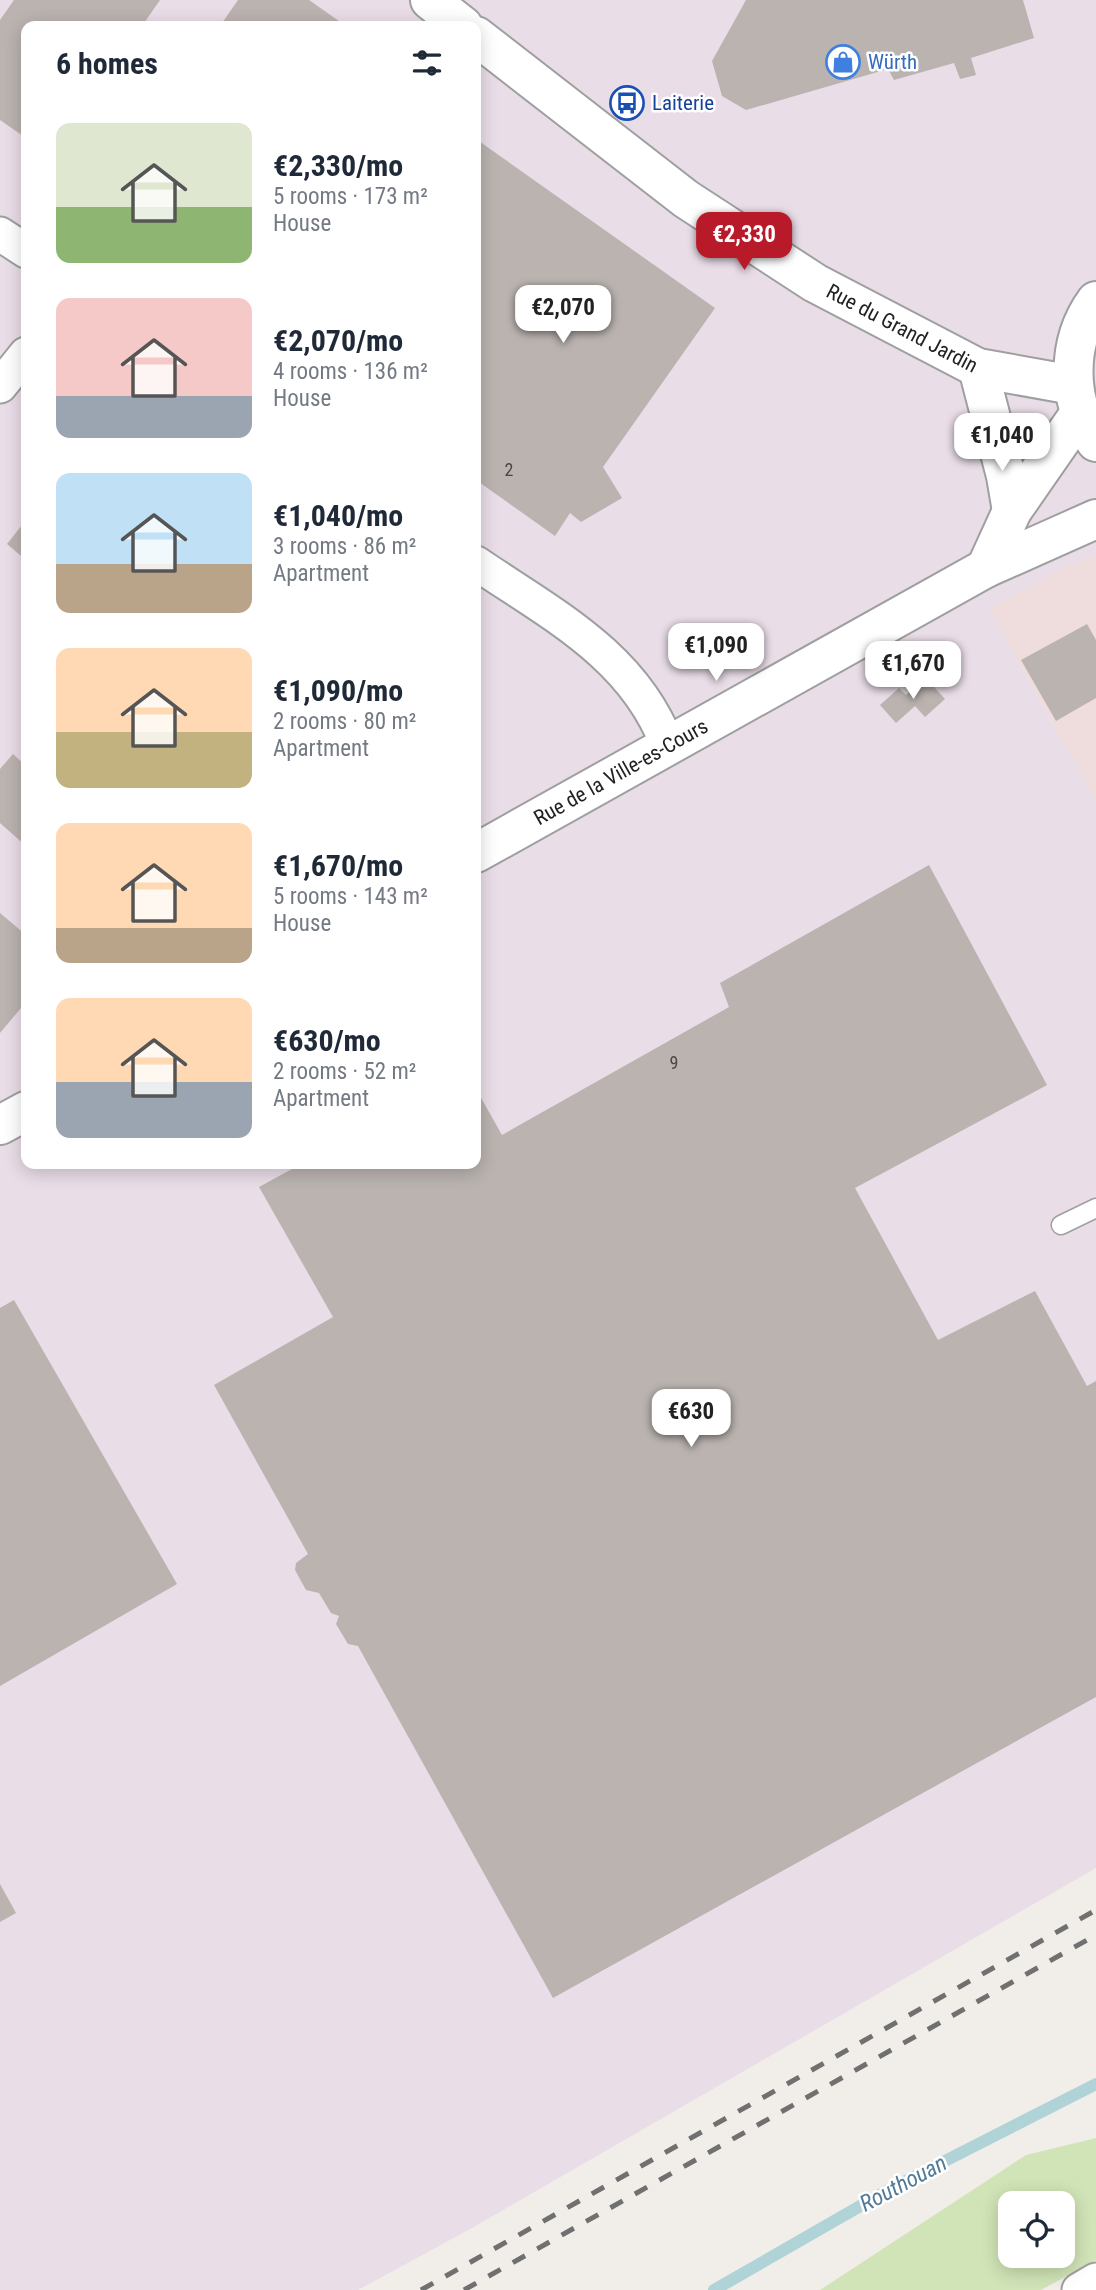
<!DOCTYPE html>
<meta charset="utf-8">
<style>
body{margin:0;font-family:"Roboto Condensed",sans-serif;background:#f6f6f7;color:#1f2937;height:100vh;display:flex;flex-direction:column;font-size:26px;white-space:nowrap}
*{box-sizing:border-box;margin:0}
p{font-size:23px;color:#747a83}
.icon{flex:none;width:38px;height:38px;fill:none;stroke:currentColor;stroke-width:2;stroke-linecap:round;stroke-linejoin:round}
.map{position:relative;flex:1;overflow:hidden}
.details{position:absolute;left:21px;top:21px;width:460px;height:1148px;display:flex;flex-direction:column;background:#fff;border-radius:14px;box-shadow:0 4px 18px #0003}
.details>*{flex:none}
.buttons{position:absolute;left:998px;top:2191px;display:grid;gap:14px}
.buttons a{display:grid;place-items:center;width:77px;height:77px;border-radius:14px;background:#fff;box-shadow:0 4px 18px #0003;font-size:35px}
.price{position:absolute;translate:-50% -60px;padding:0 16px;border-radius:14px;background:#fff;color:#222;font-size:23px;line-height:46px;filter:drop-shadow(0 2px 4px #0008)}
.price::after{content:'';position:absolute;left:50%;top:42px;width:21px;height:16px;margin-left:-10px;background:inherit;clip-path:polygon(0 0,100% 0,50% 100%)}
.price.selected{background:#b91a2a;color:#fff}
ul{padding:0;list-style:none}
li{display:flex;align-items:center;gap:21px;height:175px;padding:0 35px}
li span{display:grid;place-items:center;flex:none;width:196px;height:140px;border-radius:14px;color:#555}
li>.icon{margin-inline-start:auto}
span .icon{width:84px;height:84px;fill:#fffc;stroke-width:1}
li b{font-size:30px}
h2{display:flex;justify-content:space-between;align-items:center;height:84px;padding:0 35px;font-size:30px}
.map>svg:first-child{display:block}
</style>
<div class="map">
<svg width="1096" height="2290" viewBox="0 0 1096 2290">
<rect width="100%" height="100%" fill="#f1eeea"/>
<!-- commercial -->
<polygon fill="#efdcdd" points="1096,556 1096,801 989,609 1063,568"/>
<!-- industrial -->
<path fill="#e9dde8" fill-rule="evenodd" d="M0 0H1096V556L1063 568 989 609 1096 801V1868L472 2228 358 2290H0ZM26 26H476V1164H26Z"/>
<!-- grass -->
<path fill="#d1e4b7" fill-rule="evenodd" d="M1096 2138V2260L1041 2290H820L1026 2155ZM1010 2203H1062V2256H1010Z"/>
<g fill="none" stroke-linecap="round" stroke-linejoin="round">
<!-- stream -->
<polyline stroke="#b0d3d8" stroke-width="12" points="714,2290 890,2189 1096,2084"/>
</g>
<!-- building -->
<g fill="#bab3b0">
<polygon points="14,0 160,0 142,26 26,26 26,138 0,120 0,20"/>
<polygon points="238,0 309,0 346,26 220,26"/>
<polygon points="746,0 1023,0 1034,38 971,58 976,75 960,79 954,63 894,80 888,69 746,110 722,96 712,61"/>
<polygon points="476,139 715,308 603,467 622,498 581,522 570,513 555,536 476,480"/>
<polygon points="26,520 26,560 7,544"/>
<polygon points="1087,624 1096,640 1096,698 1056,721 1021,660"/>
<polygon points="925,677 945,699 925,717 915,706 896,723 880,705 899,688 906,695"/>
<polygon points="13,754 26,766 26,846 0,823 0,769"/>
<polygon points="929,865 1047,1085 855,1188 938,1340 1035,1291 1087,1386 1096,1381 1096,1697 553,1998 358,1646 348,1644 336,1624 339,1616 331,1613 319,1593 306,1590 295,1570 296,1563 308,1554 214,1385 333,1317 259,1187 301,1164 476,1164 476,1089 502,1135 729,1007 720,983"/>
<polygon points="0,913 26,935 26,1002 0,1033"/>
<polygon points="14,1300 177,1584 0,1686 0,1308"/>
<polygon points="0,1884 16,1913 0,1922"/>
</g>
<g fill="none" stroke-linecap="round" stroke-linejoin="round">
<!-- service casing -->
<g stroke="#9f9f9f" stroke-width="21">
<polyline id="service" points="1061,1225 1096,1208"/>
</g>
<!-- minor casing -->
<g stroke="#9f9f9f" stroke-width="37">
<g id="minor">
<polyline points="0,234 26,251"/>
<polyline points="0,386 26,354"/>
<path d="M476 563C551 614 633 655 667 744"/>
<polyline points="1079,2290 1096,2280"/>
</g>
</g>
<!-- tertiary casing -->
<g stroke="#9f9f9f" stroke-width="42">
<g id="tertiary">
<polyline points="430,0 463,26"/>
<path id="s1" d="M476 36 686 199 815 283 978 368 1073 385"/>
<path d="M1096 301C1066 342 1066 401 1096 442"/>
<polyline points="978,368 1006,476 1012,511"/>
<polyline points="986,568 1012,511 1080,413"/>
<path id="s2" d="M476 853 986 568 1096 519"/>
<polyline points="0,1125 26,1111"/>
</g>
</g>
<!-- service -->
<use href="#service" stroke="#fff" stroke-width="18"/>
<!-- minor -->
<use href="#minor" stroke="#fff" stroke-width="33"/>
<!-- tertiary -->
<use href="#tertiary" stroke="#fff" stroke-width="38"/>
<!-- rail -->
<g stroke="#707070" stroke-width="5" stroke-dasharray="14 14" stroke-linecap="butt">
<polyline points="421,2290 1096,1910"/>
<polyline points="464,2290 1096,1935"/>
</g>
</g>
<!-- icons -->
<defs>
<g id="shop-ring" transform="scale(1.75)"><circle r="9.5" fill="#fff" stroke="#3f7fe0" stroke-width="1.5"/><path d="M-5-2.5h2.3a2.7 3.5 0 0 1 5.4 0H5L5.5 6h-11ZM-1.5-2.5h3a1.5 2.3 0 0 0-3 0Z" fill="#3f7fe0"/></g>
<g id="bus-ring" transform="scale(1.75)"><circle r="9.5" fill="#fff" stroke="#1a4fb4" stroke-width="1.5"/><path d="M-5-6H5V4H4V6H2V4H-2V6H-4V4H-5ZM-3.5-4V0h7V-4ZM-3.5 1.2v1.5H-2V1.2ZM2 1.2v1.5H3.5V1.2Z" fill="#1a4fb4"/></g>
</defs>
<g fill-rule="evenodd">
<use href="#shop-ring" x="843" y="62"/>
<use href="#bus-ring" x="627" y="103"/>
</g>
<g text-anchor="middle" stroke-width="5" stroke-linejoin="round" paint-order="stroke">
<!-- number labels -->
<g font-size="18" fill="#484646">
<text x="509" y="476">2</text>
<text x="674" y="1069">9</text>
</g>
<!-- shop labels -->
<g font-size="21" fill="#366cbe" stroke="#fff" text-anchor="start">
<text x="868" y="69">Würth</text>
</g>
<!-- transit labels -->
<g font-size="21" fill="#164399" stroke="#fff" text-anchor="start">
<text x="652" y="110">Laiterie</text>
</g>
<!-- street labels -->
<g font-size="21" fill="#222" stroke="#fff">
<text dy="7" stroke="none"><textPath href="#s1" startOffset="518">Rue du Grand Jardin</textPath></text>
<text dy="7" stroke="none"><textPath href="#s2" startOffset="166">Rue de la Ville-es-Cours</textPath></text>
</g>
<!-- water labels -->
<g font-size="23" font-style="italic" fill="#537b97" stroke="#fff">
<text transform="translate(903 2183) rotate(-28)" y="8">Routhouan</text>
</g>
</g>
</svg>
<div class="buttons">
<a><svg class="icon" aria-label="locate" viewBox="0 0 24 24"><circle cx="12" cy="12" r="6"/><path d="M12 2v4M12 18v4M2 12h4M18 12h4"/></svg></a>
</div>
<b class="price selected" style="left:744px;top:272px">€2,330</b>
<b class="price" style="left:563px;top:345px">€2,070</b>
<b class="price" style="left:1002px;top:473px">€1,040</b>
<b class="price" style="left:716px;top:683px">€1,090</b>
<b class="price" style="left:913px;top:701px">€1,670</b>
<b class="price" style="left:691px;top:1449px">€630</b>
<section class="details">
<h2>6 homes<svg class="icon" aria-label="filters" viewBox="0 0 24 24"><path d="M4 7h16M4 17h16"/><circle cx="9" cy="7" r="2"/><circle cx="15" cy="17" r="2"/></svg></h2>
<ul>
<li><span style="background:linear-gradient(#dfe7d0 60%,#8fb573 0)"><svg class="icon" aria-label="home" viewBox="0 0 24 24"><path d="M3 11l9-7 9 7M6 9v11h12V9"/></svg></span><div><b>€2,330/mo</b><p>5 rooms · 173 m²</p><p>House</p></div></li>
<li><span style="background:linear-gradient(#f6c9c9 70%,#9aa5b1 0)"><svg class="icon" aria-label="home" viewBox="0 0 24 24"><path d="M3 11l9-7 9 7M6 9v11h12V9"/></svg></span><div><b>€2,070/mo</b><p>4 rooms · 136 m²</p><p>House</p></div></li>
<li><span style="background:linear-gradient(#bfe0f5 65%,#b9a48a 0)"><svg class="icon" aria-label="home" viewBox="0 0 24 24"><path d="M3 11l9-7 9 7M6 9v11h12V9"/></svg></span><div><b>€1,040/mo</b><p>3 rooms · 86 m²</p><p>Apartment</p></div></li>
<li><span style="background:linear-gradient(#ffd9b3 60%,#c2b280 0)"><svg class="icon" aria-label="home" viewBox="0 0 24 24"><path d="M3 11l9-7 9 7M6 9v11h12V9"/></svg></span><div><b>€1,090/mo</b><p>2 rooms · 80 m²</p><p>Apartment</p></div></li>
<li><span style="background:linear-gradient(#ffd9b3 75%,#b9a48a 0)"><svg class="icon" aria-label="home" viewBox="0 0 24 24"><path d="M3 11l9-7 9 7M6 9v11h12V9"/></svg></span><div><b>€1,670/mo</b><p>5 rooms · 143 m²</p><p>House</p></div></li>
<li><span style="background:linear-gradient(#ffd9b3 60%,#9aa5b1 0)"><svg class="icon" aria-label="home" viewBox="0 0 24 24"><path d="M3 11l9-7 9 7M6 9v11h12V9"/></svg></span><div><b>€630/mo</b><p>2 rooms · 52 m²</p><p>Apartment</p></div></li>
</ul>
</section>
</div>
